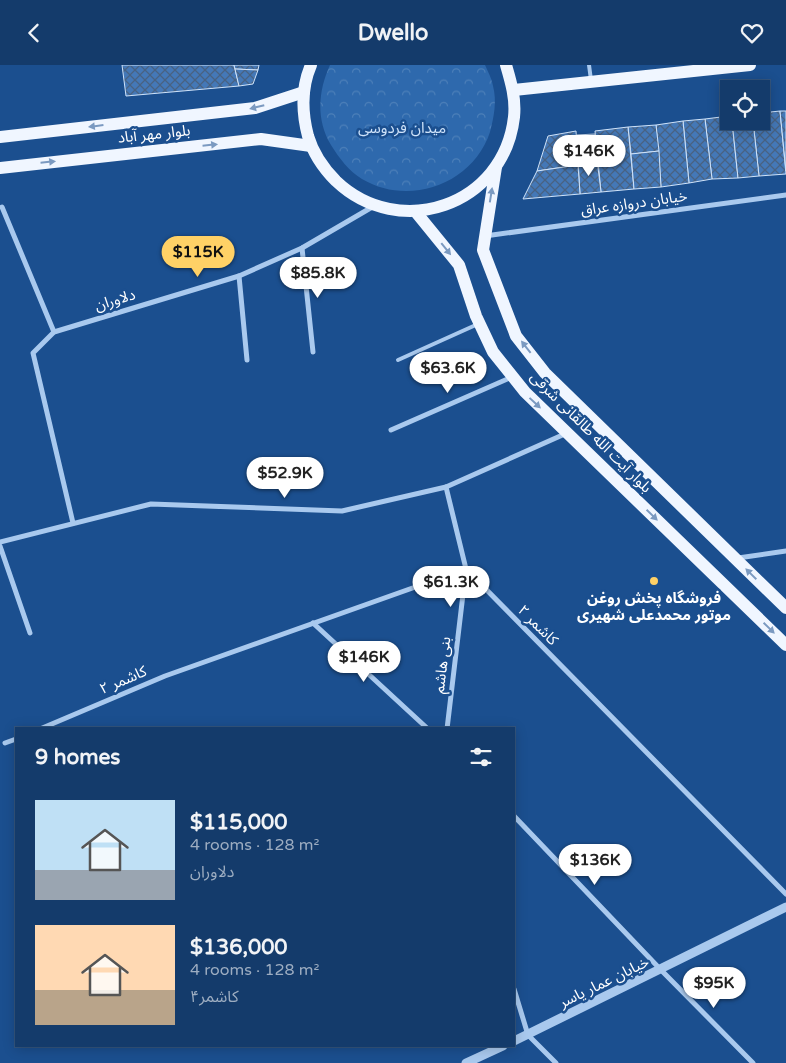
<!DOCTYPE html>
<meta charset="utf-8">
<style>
body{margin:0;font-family:"Varela Round","Noto Sans Arabic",sans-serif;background:#214673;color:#f1f3f6;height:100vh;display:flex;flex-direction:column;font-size:19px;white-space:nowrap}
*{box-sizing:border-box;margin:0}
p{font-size:16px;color:#9dadc1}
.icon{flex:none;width:28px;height:28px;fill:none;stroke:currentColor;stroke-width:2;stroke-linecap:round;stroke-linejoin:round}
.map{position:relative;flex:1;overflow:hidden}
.sheet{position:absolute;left:15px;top:662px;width:500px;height:320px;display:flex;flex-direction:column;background:#143b6b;border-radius:0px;box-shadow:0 2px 12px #0003,0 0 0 1px #33557e}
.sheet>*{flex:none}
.fabs{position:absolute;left:720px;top:15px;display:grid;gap:10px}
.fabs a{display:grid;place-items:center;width:50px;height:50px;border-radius:0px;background:#143b6b;box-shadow:0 2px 12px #0003,0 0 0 1px #33557e;font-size:25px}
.price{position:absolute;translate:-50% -42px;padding:0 11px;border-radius:18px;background:#fff;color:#222;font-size:16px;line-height:32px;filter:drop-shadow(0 1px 2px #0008)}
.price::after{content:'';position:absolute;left:50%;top:30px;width:15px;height:11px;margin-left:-8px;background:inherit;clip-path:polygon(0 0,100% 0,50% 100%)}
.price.active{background:#ffd166;color:#111}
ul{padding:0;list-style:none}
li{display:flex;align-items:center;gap:15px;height:125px;padding:0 20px}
li span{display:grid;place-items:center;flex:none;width:140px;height:100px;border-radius:0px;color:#555}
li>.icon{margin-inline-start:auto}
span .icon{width:60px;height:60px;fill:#fffc;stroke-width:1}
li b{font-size:21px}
h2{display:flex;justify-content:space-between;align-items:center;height:60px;padding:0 20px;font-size:21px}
header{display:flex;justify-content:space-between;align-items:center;height:65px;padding:0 20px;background:#143b6b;font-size:22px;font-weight:800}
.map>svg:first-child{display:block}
</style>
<header><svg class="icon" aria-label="back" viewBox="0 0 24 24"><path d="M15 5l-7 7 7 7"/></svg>Dwello<svg class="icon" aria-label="heart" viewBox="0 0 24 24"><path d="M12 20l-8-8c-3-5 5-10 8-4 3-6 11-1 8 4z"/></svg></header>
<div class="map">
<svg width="786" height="998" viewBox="0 0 786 998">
<defs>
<pattern id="park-crowns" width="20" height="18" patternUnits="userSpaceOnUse" patternTransform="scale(1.25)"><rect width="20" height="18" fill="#2e69ad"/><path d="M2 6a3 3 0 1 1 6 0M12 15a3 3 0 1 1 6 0" fill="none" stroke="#4d80b9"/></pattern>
<pattern id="building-cross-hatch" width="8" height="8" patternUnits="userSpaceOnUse" patternTransform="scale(1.25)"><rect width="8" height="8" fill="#4478b7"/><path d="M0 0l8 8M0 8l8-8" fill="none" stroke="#486282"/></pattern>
</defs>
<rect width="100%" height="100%" fill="#1b4f8f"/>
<!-- park -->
<path fill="url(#park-crowns)" d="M330 0H485C488 7 492 14 493 21 497 36 494 52 490 67 473 119 409 142 362 114 349 106 339 93 331 80 316 55 318 26 330 0Z"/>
<!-- building -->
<g fill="url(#building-cross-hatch)" stroke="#cfe3fa">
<polygon points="122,0 234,0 239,21 126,31"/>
<polygon points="234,0 259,0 258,5 235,4"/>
<polygon points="235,4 258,5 253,19 239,21"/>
<polygon points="780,46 786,109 759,111 753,56 761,56 761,48"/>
<polygon points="780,46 786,46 786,106"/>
<polygon points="729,51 729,56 732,56 738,113 712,114 705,54"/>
<polygon points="705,54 712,114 689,118 683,56"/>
<polygon points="683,56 689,118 661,122 656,60"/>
<polygon points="732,56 753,56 759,111 738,113"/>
<polygon points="656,60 659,86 631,89 628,62"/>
<polygon points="628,62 634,124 601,127 595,66"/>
<polygon points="576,66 578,100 537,106 548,71"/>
<polygon points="595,69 597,94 578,95 576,70"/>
<polygon points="659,86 661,122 634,124 631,89"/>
<polygon points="597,94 601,127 580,129 578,95"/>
<polygon points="578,100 580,129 523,134 537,106"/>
</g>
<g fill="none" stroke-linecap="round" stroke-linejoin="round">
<!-- service -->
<g stroke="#a9c9ee" stroke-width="4">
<polyline points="589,0 591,15"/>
<polyline points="398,295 478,259"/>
</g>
<!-- minor -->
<g stroke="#a9c9ee" stroke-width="5">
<polyline points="2,142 54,267"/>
<polyline points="485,171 786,130"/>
<polyline points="302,183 313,287"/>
<polyline points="239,211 247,295"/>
<polyline points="391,365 512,312"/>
<polyline points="446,422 466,504 447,664"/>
<polyline points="73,458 33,288 54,267 239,211 302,183 374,141"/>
<polyline points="0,477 151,439 342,446 446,422 567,368"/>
<polyline points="0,481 30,568"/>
<polyline points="738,493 786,486"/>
<polyline points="313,558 428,664"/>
<polyline points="40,664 165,611 466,504 786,829"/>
<polyline points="5,678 16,674"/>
<polyline points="514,751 661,905 753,998"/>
<polyline points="514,924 528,970 556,998"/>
</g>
<!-- tertiary -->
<g stroke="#a9c9ee" stroke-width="9">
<polyline points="514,976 786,842"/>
<polyline points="466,998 503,981"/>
</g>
<!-- primary -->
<g stroke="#f0f6ff" stroke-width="12">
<path d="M311 0C301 23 302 48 308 71 313 88 323 103 336 116 399 176 504 141 514 52 516 34 511 17 506 0"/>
<polyline points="514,25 750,0"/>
<polyline points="0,72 255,43 304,27"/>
<polyline points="496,102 483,185 516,271 545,308 786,543"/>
<polyline points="0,103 261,74 311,81"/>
<polyline points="415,146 459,200 476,251 493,287 525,327 786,580"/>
</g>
</g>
<!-- one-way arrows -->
<defs><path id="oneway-solid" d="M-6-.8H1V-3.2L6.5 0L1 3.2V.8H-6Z" transform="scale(1.25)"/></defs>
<g fill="#7b9ac1">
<use href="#oneway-solid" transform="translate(257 42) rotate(166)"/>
<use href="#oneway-solid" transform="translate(96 61) rotate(173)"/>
<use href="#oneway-solid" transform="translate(210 80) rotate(-6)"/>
<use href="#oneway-solid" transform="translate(48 97) rotate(-6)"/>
<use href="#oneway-solid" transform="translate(491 130) rotate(-81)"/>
<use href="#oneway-solid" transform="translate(446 184) rotate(51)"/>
<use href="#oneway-solid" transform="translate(526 282) rotate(-128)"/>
<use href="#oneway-solid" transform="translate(535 338) rotate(43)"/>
<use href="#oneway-solid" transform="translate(652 450) rotate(44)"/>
<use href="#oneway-solid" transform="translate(751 509) rotate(-135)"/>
<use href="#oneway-solid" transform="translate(769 563) rotate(44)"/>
</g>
<!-- markers -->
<circle fill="#ffd166" stroke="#1b4f8f" stroke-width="2" cx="654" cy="516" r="5"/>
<g text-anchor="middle" stroke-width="5" stroke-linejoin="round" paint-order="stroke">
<!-- park labels -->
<g font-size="15" fill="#cfe3fa" stroke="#1b4f8f">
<text x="402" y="68">میدان فردوسی</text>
</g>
<!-- street labels -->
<g font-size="15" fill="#fff" stroke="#1b4f8f">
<text transform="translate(154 69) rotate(-6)" y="5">بلوار مهر آباد</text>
<text transform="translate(634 138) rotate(-8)" y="5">خیابان دروازه عراق</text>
<text transform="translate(115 235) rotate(-17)" y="5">دلاوران</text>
<text transform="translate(591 367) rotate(45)" y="5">بلوار آیت الله طالقانی شرقی</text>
<text transform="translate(538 560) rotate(45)" y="5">کاشمر ۲</text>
<text transform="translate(442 600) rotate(-83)" y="5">بنی هاشم</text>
<text transform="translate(123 615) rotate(-23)" y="5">کاشمر ۲</text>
<text transform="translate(604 917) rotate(-26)" y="5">خیابان عمار یاسر</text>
</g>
<!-- poi labels -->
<g font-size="15" font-weight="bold" fill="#fff" stroke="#1b4f8f">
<text x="654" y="538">فروشگاه پخش روغن<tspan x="654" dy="17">موتور محمدعلی شهیری</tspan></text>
</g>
</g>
</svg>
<div class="fabs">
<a><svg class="icon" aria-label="locate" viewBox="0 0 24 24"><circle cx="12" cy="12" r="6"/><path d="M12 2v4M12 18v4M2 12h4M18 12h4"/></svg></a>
</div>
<b class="price" style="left:589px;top:112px">$146K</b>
<b class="price active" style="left:198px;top:213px">$115K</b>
<b class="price" style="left:318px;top:234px">$85.8K</b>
<b class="price" style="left:448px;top:329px">$63.6K</b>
<b class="price" style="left:285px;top:434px">$52.9K</b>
<b class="price" style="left:451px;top:543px">$61.3K</b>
<b class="price" style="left:364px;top:618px">$146K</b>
<b class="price" style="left:595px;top:821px">$136K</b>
<b class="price" style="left:714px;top:944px">$95K</b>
<section class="sheet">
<h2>9 homes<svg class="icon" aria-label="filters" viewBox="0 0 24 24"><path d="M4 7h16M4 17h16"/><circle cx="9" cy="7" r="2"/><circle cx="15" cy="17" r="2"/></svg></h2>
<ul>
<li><span style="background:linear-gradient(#bfe0f5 70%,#9aa5b1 0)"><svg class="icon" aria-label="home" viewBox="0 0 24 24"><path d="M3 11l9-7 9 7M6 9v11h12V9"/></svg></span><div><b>$115,000</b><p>4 rooms · 128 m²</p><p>دلاوران</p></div></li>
<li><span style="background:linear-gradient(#ffd9b3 65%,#b9a48a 0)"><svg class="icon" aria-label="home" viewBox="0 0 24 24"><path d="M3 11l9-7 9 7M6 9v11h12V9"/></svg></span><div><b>$136,000</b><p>4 rooms · 128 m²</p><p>کاشمر۴</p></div></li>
</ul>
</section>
</div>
